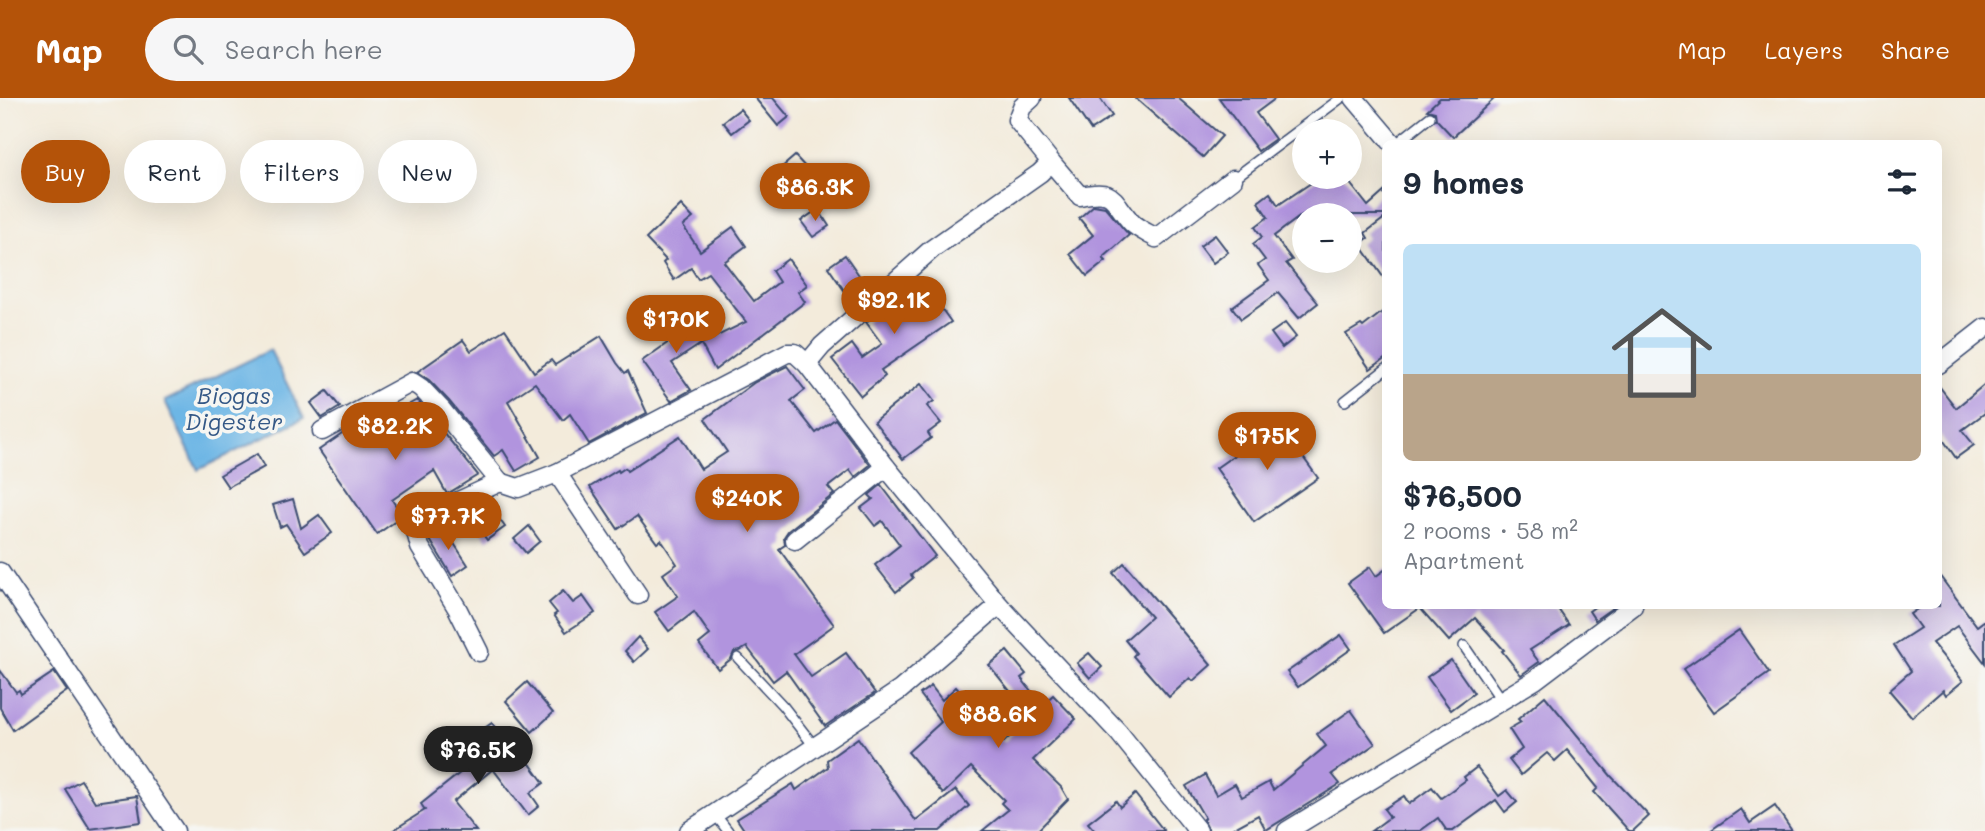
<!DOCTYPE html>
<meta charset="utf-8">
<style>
body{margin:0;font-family:Mali,sans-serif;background:#f6f6f7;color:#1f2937;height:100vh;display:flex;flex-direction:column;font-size:26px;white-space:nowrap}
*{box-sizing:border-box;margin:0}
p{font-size:23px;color:#747a83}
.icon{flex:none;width:38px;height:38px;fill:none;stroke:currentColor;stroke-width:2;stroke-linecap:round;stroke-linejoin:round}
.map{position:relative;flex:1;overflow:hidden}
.panel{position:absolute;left:1382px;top:42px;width:560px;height:469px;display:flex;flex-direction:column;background:#fff;border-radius:10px;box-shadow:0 7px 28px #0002}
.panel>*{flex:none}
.hud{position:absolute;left:21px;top:42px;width:665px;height:63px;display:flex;gap:14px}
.controls{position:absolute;left:1292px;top:21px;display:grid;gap:14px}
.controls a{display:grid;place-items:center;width:70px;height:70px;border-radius:50%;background:#fff;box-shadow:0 7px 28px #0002;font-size:35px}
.price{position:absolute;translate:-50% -60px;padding:0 16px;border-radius:24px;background:#b45309;color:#fff;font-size:23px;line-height:46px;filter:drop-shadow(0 2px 4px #0008)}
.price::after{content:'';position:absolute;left:50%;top:42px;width:21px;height:16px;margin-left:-10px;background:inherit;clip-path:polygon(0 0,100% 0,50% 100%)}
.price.active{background:#222;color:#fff}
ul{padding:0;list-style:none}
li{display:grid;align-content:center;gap:14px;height:371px;padding:0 21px}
li span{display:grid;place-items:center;height:217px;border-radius:10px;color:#555}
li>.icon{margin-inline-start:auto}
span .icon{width:126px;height:126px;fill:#fffc;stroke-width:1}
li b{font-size:30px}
h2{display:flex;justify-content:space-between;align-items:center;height:84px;padding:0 21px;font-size:30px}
.pill{padding:0 24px;border-radius:32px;background:#fff;box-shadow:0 7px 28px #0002;font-size:24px;line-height:63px}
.pill.active{background:#b45309;color:#fff}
header{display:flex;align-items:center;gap:42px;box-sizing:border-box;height:98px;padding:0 35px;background:#b45309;color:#fff}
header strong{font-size:33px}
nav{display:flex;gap:38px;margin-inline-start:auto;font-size:24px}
.search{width:490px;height:63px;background:#f6f6f7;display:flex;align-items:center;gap:18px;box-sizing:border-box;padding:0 24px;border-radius:38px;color:#747a83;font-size:26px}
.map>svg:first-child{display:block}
</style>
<header>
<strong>Map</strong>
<div class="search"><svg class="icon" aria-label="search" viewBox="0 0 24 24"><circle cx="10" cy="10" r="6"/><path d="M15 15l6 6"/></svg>Search here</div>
<nav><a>Map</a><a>Layers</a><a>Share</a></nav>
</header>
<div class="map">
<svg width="1985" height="733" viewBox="0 0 1985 733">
<rect width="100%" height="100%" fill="#f6f6f2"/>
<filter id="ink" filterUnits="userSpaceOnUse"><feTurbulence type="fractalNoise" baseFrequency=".0143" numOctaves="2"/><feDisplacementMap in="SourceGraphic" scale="14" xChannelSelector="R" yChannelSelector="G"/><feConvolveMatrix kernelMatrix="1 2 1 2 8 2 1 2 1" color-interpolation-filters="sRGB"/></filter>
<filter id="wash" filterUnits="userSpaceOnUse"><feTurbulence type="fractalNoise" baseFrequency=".00686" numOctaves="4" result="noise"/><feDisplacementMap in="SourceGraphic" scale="28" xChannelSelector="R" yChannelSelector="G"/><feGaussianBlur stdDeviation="1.57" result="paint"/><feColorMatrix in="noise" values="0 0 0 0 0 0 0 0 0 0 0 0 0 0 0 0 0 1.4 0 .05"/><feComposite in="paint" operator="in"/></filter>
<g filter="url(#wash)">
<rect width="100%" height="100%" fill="#f3ebdb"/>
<!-- water -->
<polygon fill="#6db6e5" stroke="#4472a2" stroke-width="2" points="270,252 304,320 198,372 165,303"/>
<g id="blocks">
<!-- building -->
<g fill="#b194de">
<polygon points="755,0 773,0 789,19 778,28"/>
<polygon points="1069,0 1100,0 1112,18 1091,32"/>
<polygon points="1135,0 1178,0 1222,38 1203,59"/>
<polygon points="1219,0 1276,0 1256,15 1275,41 1258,53"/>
<polygon points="1440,0 1495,0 1453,39 1436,21 1435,14 1427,12"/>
<polygon points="740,11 749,22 732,35 723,24"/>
<polygon points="795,58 809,73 795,85 781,70"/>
<polygon points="1320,79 1345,79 1368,108 1386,92 1386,117 1302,117 1274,138 1292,162 1286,165 1318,205 1299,220 1278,195 1241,221 1232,209 1269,182 1258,167 1265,162 1253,146 1262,139 1255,129 1268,119 1258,104 1270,95 1278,107"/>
<polygon points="681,107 693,120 683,128 700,153 733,129 746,148 724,164 754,203 779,184 772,173 788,161 807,187 798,194 805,204 715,272 701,246 746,224 708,175 698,181 691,170 674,182 663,165 666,162 646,141"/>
<polygon points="1094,107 1105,109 1129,137 1103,160 1106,163 1087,178 1070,156 1093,137 1079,120"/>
<polygon points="818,111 829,128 813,139 801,123"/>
<polygon points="1386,119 1386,183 1360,146 1368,140 1365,135"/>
<polygon points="1215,137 1228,154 1213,165 1200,148"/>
<polygon points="845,157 863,183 846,195 828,169"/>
<polygon points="922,183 951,224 881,272 885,278 861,298 832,261 852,246 862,260 882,246 866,224"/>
<polygon points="1386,211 1386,260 1370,271 1346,236 1361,227 1363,229"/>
<polygon points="691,212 710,240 672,265 691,292 671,303 642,263 676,239 668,227"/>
<polygon points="1285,225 1296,239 1282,250 1271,235"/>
<polygon points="505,231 534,274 551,262 555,267 601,238 617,265 625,275 628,273 647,315 589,346 570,316 563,322 535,285 508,303 540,359 516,373 503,352 494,358 449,303 429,282 417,274 463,242 471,253"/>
<polygon points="787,268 805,292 791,303 816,335 835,321 870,367 855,379 850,372 828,389 834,396 788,433 784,439 785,447 779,451 834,527 794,556 811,579 846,555 875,595 825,628 786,573 773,583 747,549 740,553 734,554 731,561 718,571 699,546 710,537 694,514 669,533 655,514 678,498 663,476 677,466 661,442 657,445 637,418 618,431 590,389 618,372 619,374 625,370 627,373 680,338 701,371 727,354 705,321 755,284"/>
<polygon points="921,286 934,303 927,308 941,325 928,335 931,340 903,361 874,323"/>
<polygon points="1985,286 1985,315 1962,332 1974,347 1956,360 1939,336 1939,288 1956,310"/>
<polygon points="327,293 340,309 322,320 311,305"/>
<polygon points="417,302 478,377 447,396 434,373 392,402 403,418 377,436 319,352 345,334 351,342 380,323"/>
<polygon points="1273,327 1284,343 1295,336 1305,351 1300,355 1318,380 1254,424 1216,370 1240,353 1238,351"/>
<polygon points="257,356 264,369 228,389 220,377"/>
<polygon points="881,387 935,458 911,477 913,480 896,494 875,467 900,447 882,423 875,428 861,410 873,401 869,397"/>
<polygon points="293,401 301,430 319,417 332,435 305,454 286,426 280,429 273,407"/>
<polygon points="492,411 505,429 487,442 474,424"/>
<polygon points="529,428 540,443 526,455 514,441"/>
<polygon points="444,430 468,467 452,478 429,440"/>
<polygon points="1124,465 1211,567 1193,583 1190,580 1169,599 1133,558 1136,555 1125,542 1151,519 1113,475"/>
<polygon points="1370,469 1376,478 1386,471 1386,508 1556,508 1569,527 1530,552 1539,564 1521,577 1502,553 1504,552 1475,520 1449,543 1420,510 1384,535 1348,485"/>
<polygon points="1939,477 1977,528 1985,522 1985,565 1957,528 1932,545 1963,583 1946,597 1943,592 1912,619 1889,592 1911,573 1894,547 1920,530 1910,516 1922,508 1939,508"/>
<polygon points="563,493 573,505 583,498 595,515 566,534 554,517 557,515 549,505"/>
<polygon points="1596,508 1615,508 1595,522 1589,513"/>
<polygon points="1739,532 1769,575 1714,614 1683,571"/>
<polygon points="1341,537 1351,551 1298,589 1287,574"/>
<polygon points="638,539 648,551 634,564 625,553"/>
<polygon points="1007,553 1026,576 1021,580 1042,607 1053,597 1076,621 1033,662 1061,689 1068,701 1037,733 982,733 1008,712 1001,705 1004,702 971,669 943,696 908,654 941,624 920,596 931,588 942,602 956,589 1004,644 1028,621 1007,595 1010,593 989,567"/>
<polygon points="1089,555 1102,569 1090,580 1077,565"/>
<polygon points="1451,562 1474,595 1451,612 1427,579"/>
<polygon points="0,572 16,594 19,592 21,596 54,574 67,593 13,632 0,610"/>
<polygon points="527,584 553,615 532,634 506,603"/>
<polygon points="1545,598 1611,678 1649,718 1633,733 1629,733 1594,694 1598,690 1567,652 1555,663 1547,655 1521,677 1509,662 1522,651 1509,631 1521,624 1518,621"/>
<polygon points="1351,612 1375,646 1332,676 1340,686 1266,732 1258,717 1229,733 1209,733 1203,721 1205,720 1186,688 1205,677 1216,697 1235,686 1242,699 1269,684 1273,692 1326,648 1317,636"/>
<polygon points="492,625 519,663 525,659 544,685 530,695 539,708 528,717 493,671 453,704 476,733 392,733 425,712 421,706 485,655 473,638"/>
<polygon points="858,640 916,723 956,692 969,708 940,733 745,733 737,721 793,686 796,692 828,669 827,662"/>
<polygon points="1477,669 1499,698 1507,692 1517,704 1505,714 1496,702 1453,733 1447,733 1438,720 1420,733 1371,733 1390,719 1384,711 1404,698 1409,706 1432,689 1441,700 1466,682 1464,679"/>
<polygon points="81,682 95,704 137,698 141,724 90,731 65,691"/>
<polygon points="1135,696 1164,733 1095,733 1088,725 1116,703 1120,709"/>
<polygon points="1775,708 1792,733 1710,733 1741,711 1750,725"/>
</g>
</g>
</g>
<g filter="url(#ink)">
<use href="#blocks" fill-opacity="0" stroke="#3b4b71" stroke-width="2"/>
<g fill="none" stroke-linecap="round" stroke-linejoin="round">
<!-- service casing -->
<g stroke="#3b4b71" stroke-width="12">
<g id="service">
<polyline points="1396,46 1430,19"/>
<polyline points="1233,81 1341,0"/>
<polyline points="1345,303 1386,271"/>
<polyline points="1464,548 1502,603"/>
<polyline points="738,560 783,608 814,648"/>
<polyline points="714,715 728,733"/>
</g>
</g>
<!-- minor casing -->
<g stroke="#3b4b71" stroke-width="21">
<g id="minor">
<polyline points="1354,0 1393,46"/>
<path d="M1051 64 1080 98C1117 90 1111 102 1132 125 1138 131 1148 135 1156 140L1233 81"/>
<polyline points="807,266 822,248 932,151 1040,75 1051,64 1017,22 1022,9 1032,0"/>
<polyline points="1939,266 1985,230"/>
<polyline points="322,333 412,284 421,290 441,311 500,384 518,390 557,375 787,255 795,255 807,266 886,369 999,507 1119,635 1198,733"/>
<polyline points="557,375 638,497"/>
<polyline points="795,442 886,369"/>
<polyline points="0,474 175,733"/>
<polyline points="479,554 457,510 420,449 416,434 417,426 422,420 500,384"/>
<polyline points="689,733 900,592 999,507"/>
<polyline points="1287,733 1535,582 1633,508"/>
</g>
</g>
<!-- service -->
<use href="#service" stroke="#fff" stroke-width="9"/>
<!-- minor -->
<use href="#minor" stroke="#fff" stroke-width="18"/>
</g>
</g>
<g text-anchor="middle" stroke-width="7" stroke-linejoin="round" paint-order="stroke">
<!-- water labels -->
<g font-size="23" font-style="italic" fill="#345886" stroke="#f6f6f2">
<text x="234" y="306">Biogas<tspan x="234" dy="26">Digester</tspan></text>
</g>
</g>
</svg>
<div class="controls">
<a>+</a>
<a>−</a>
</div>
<b class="price" style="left:815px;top:125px">$86.3K</b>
<b class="price" style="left:894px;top:238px">$92.1K</b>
<b class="price" style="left:676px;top:257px">$170K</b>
<b class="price" style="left:395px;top:364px">$82.2K</b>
<b class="price" style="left:1267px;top:374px">$175K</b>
<b class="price" style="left:747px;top:436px">$240K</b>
<b class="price" style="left:448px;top:454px">$77.7K</b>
<b class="price" style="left:998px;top:652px">$88.6K</b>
<b class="price active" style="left:478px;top:688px">$76.5K</b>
<div class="hud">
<a class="pill active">Buy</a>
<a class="pill">Rent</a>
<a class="pill">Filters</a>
<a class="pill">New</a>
</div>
<section class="panel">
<h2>9 homes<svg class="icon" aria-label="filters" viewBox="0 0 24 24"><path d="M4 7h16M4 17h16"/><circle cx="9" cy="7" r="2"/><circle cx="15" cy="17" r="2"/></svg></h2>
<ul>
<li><span style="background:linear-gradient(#bfe0f5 60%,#b9a48a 0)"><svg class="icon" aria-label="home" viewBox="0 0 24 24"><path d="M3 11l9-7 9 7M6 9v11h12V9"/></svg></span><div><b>$76,500</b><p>2 rooms · 58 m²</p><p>Apartment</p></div></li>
</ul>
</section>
</div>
